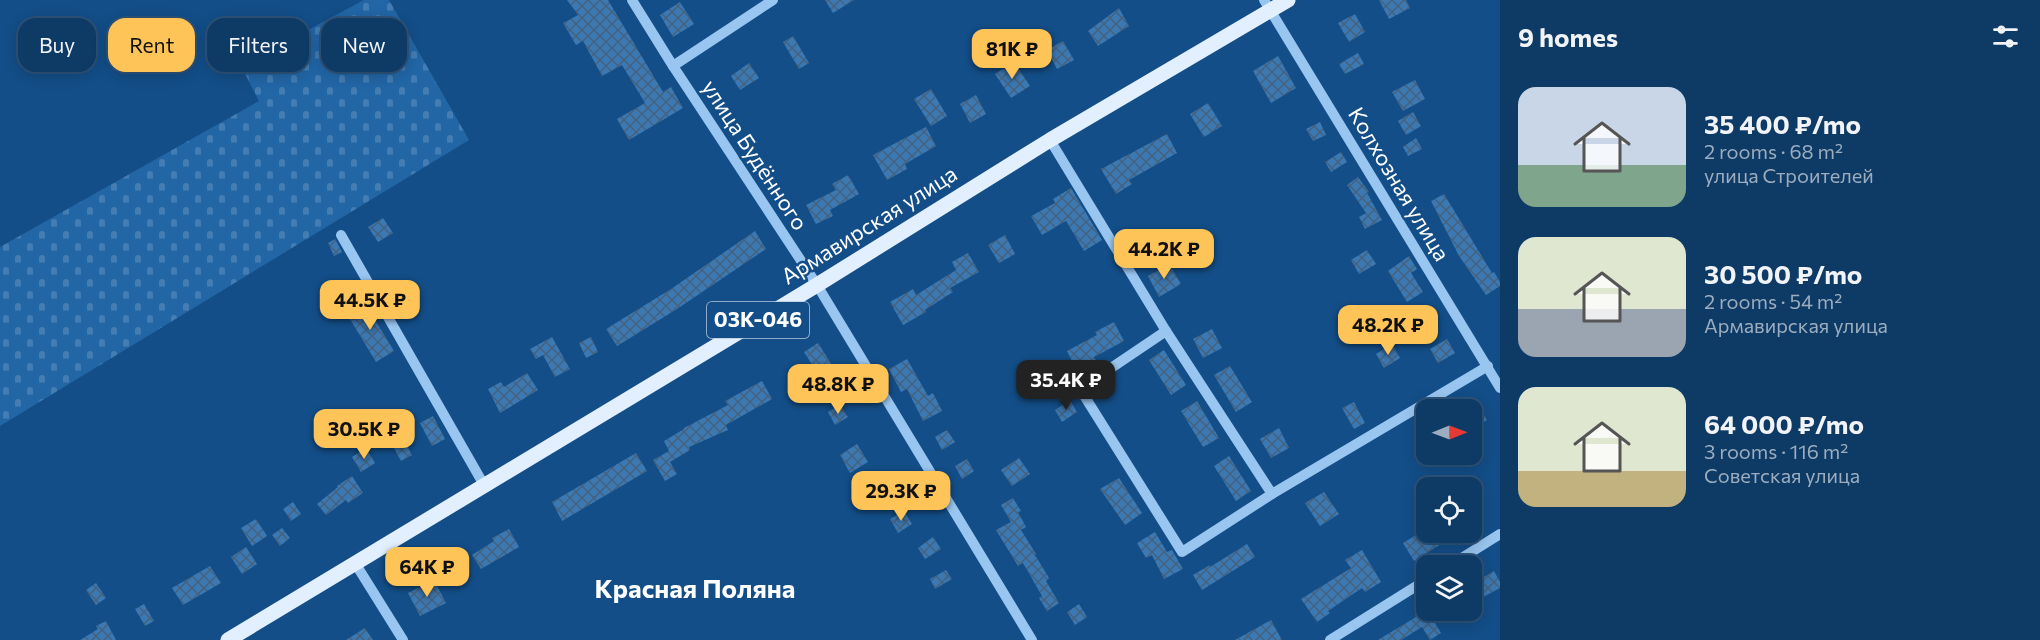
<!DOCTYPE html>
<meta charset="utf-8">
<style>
body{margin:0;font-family:Commissioner,sans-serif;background:#1c456f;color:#f1f3f6;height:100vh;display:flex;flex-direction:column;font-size:22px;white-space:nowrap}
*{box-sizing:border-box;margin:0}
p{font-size:20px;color:#9badbf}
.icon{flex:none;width:33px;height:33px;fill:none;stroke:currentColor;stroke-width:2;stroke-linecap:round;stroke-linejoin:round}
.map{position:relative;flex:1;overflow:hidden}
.drawer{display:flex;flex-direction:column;background:#0e3a66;width:540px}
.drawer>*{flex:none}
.hud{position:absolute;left:18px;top:18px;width:570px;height:54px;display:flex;gap:12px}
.needle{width:39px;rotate:89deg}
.fabs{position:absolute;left:1416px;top:399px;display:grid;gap:12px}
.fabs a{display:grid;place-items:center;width:66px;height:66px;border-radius:12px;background:#0e3a66;box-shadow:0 3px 15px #0003,0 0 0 2px #2e547a;font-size:30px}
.price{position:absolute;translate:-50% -51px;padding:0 14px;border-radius:12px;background:#ffc458;color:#111;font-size:20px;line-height:39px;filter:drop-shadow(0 2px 3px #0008)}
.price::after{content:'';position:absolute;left:50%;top:36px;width:18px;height:14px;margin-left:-9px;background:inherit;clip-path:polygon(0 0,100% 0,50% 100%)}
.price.selected{background:#222;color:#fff}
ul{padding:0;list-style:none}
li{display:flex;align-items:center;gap:18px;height:150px;padding:0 18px}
li span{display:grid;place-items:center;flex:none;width:168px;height:120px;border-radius:18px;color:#555}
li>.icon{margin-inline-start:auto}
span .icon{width:72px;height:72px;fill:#fffc;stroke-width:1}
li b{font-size:26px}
h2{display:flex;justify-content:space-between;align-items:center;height:72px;padding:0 18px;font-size:26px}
.chip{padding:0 21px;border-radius:18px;background:#0e3a66;box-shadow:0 3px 15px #0003,0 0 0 2px #2e547a;font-size:21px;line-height:54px}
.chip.selected{background:#ffc458;color:#111}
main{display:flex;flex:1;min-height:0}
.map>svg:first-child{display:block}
</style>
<main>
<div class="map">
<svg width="1500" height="640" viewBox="0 0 1500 640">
<defs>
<pattern id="cemetery-stones" width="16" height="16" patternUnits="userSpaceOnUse" patternTransform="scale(1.5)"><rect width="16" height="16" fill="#2266a6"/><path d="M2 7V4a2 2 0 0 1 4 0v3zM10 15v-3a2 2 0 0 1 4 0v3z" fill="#437db3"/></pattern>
<pattern id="building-cross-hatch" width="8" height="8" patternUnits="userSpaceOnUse" patternTransform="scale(1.5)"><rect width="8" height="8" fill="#3c78b2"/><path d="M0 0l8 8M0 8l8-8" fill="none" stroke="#44627f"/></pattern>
</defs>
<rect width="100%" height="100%" fill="#134e88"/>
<!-- cemetery -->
<polygon fill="url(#cemetery-stones)" points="364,0 389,0 469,140 0,426 0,247 259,101 241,66"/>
<!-- building -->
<g fill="url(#building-cross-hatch)">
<polygon points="567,0 608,0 663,92 671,87 683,108 629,140 617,119 645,103 622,65 602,76 583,41 576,45 563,23 578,15"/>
<polygon points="825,0 854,0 833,13"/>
<polygon points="1379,0 1406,0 1410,8 1389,19"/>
<polygon points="680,2 694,24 673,37 660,15"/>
<polygon points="1119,8 1129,26 1098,46 1088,31"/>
<polygon points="1355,14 1365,32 1349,42 1338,23"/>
<polygon points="793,36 809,63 799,69 783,42"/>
<polygon points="1063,41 1074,60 1057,69 1047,50"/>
<polygon points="1358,53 1364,64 1345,74 1339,64"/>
<polygon points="1278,56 1296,88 1271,103 1253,71"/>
<polygon points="1014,62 1030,86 1011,98 995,74"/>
<polygon points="749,63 759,78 740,90 731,76"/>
<polygon points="1415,80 1425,99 1403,111 1392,92"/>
<polygon points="931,89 947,116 931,126 914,99"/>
<polygon points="976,95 986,114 970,123 960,104"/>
<polygon points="1208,103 1222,126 1204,137 1190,114"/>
<polygon points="1413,112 1421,126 1406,135 1398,121"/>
<polygon points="1320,122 1326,135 1313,141 1306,129"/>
<polygon points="926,127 936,146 905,164 907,169 887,180 873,155"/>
<polygon points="1167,134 1177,153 1129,180 1132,184 1116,194 1101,169"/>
<polygon points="1416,138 1422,149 1408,156 1403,147"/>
<polygon points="1341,152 1347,162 1331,172 1325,162"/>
<polygon points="848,175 859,194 830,210 833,216 816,224 806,205 836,190 832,184"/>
<polygon points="1358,177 1369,192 1367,193 1382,220 1365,229 1359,217 1366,213 1347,185"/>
<polygon points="1071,188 1102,240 1084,251 1066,221 1042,235 1031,216 1055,203 1053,199"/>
<polygon points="1444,194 1492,273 1494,272 1500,282 1500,286 1486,295 1459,256 1431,201"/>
<polygon points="383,218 393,233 378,242 368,227"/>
<polygon points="755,231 766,249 677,309 617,346 606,329 671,289"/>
<polygon points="1005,235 1015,254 999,263 988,245"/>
<polygon points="335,239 342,252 334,256 328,243"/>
<polygon points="1367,250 1376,264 1359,274 1351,260"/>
<polygon points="968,253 979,272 950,288 953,292 925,310 926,312 903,325 890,302 913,289 916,295 956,270 952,262"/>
<polygon points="1409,256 1417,269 1411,273 1423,292 1407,302 1388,271"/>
<polygon points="1169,264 1181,284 1159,297 1148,276"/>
<polygon points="363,300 394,351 376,362 345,311"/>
<polygon points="1114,322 1124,341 1094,357 1096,361 1077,371 1067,351 1097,335 1095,332"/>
<polygon points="1212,329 1222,348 1203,358 1193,339"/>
<polygon points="552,337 570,369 555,377 543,355 536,359 530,349"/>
<polygon points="591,337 598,352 586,358 579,343"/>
<polygon points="1447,339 1455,353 1438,363 1430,349"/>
<polygon points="818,343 832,365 818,374 804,352"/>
<polygon points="1392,344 1400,358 1384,368 1376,354"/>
<polygon points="1164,350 1186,385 1171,395 1149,360"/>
<polygon points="907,359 928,396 933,393 942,411 923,421 907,389 901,392 889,369"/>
<polygon points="1230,366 1252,402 1236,412 1214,375"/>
<polygon points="527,373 538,390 500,413 488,389 501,382 504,387"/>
<polygon points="762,381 772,399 726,425 728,430 689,447 690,450 670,462 677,474 665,481 653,460 669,451 664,441 684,429 684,428 728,405 725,401"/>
<polygon points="1070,400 1077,412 1062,422 1055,410"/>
<polygon points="1197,401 1219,438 1203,447 1181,411"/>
<polygon points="1354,402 1365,423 1354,429 1342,408"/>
<polygon points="840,405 848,417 835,425 828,412"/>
<polygon points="1479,406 1487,420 1472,429 1472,411"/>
<polygon points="433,416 445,439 432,446 420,423"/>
<polygon points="1279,428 1289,448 1271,458 1260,439"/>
<polygon points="947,430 955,442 942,450 935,437"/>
<polygon points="405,442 412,455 401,461 394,448"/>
<polygon points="857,444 868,462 850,473 840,455"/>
<polygon points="366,448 375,463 361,472 352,457"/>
<polygon points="636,453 647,471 562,521 552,502"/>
<polygon points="1229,456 1251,491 1236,501 1214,466"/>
<polygon points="1019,458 1030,474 1012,486 1001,470"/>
<polygon points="967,459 974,471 962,479 955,466"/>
<polygon points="889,472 894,483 880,490 875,479"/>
<polygon points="352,476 363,493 348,503 346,500 326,515 317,504 338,487 337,486"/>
<polygon points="1119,478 1142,513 1125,525 1100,489"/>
<polygon points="1324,492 1339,514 1320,526 1305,503"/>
<polygon points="1013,498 1021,511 1018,512 1026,527 1021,530 1036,554 1035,555 1049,578 1046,581 1059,603 1047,611 1039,598 1042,596 1023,563 1018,566 996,530 1011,522 1001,505"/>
<polygon points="293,502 301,514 291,521 283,509"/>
<polygon points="904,511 912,524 898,533 890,519"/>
<polygon points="256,519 267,536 252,546 241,528"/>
<polygon points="282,528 290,538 280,546 272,535"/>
<polygon points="509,529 519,547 481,569 472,555 494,541 492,538"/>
<polygon points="1155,532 1167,552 1172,550 1183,569 1164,579 1152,555 1146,558 1137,543"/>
<polygon points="1421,532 1460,532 1414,561 1403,543"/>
<polygon points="933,537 941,549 925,559 918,548"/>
<polygon points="1247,544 1255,557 1202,590 1193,575 1210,565 1210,567"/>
<polygon points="246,547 257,564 242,574 231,557"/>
<polygon points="1362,550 1381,582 1365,592 1362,588 1328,611 1330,613 1317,622 1301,599 1351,568 1345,560"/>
<polygon points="210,566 221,583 183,605 172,588"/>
<polygon points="946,570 952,579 935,589 930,579"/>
<polygon points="1494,571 1500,582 1500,588 1472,603 1472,584"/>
<polygon points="434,580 446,603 420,616 408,593"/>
<polygon points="96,583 106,598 96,605 86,590"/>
<polygon points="144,604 154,621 145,626 135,609"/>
<polygon points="1079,604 1087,617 1075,625 1067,612"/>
<polygon points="1426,608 1441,633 1430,640 1422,627 1401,640 1378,640 1416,617 1415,615"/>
<polygon points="1271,620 1282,640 1235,640"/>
<polygon points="106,621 116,640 80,640 98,629 96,626"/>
<polygon points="365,628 373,640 346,640"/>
</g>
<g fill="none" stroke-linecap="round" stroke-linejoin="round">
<!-- minor -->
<g stroke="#99c6f0" stroke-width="10">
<polyline points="632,0 673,66 817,285 1032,640"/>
<polyline points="1264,0 1500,388"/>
<polyline points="673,66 773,0"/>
<polyline points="1050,140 1166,331 1272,494 1488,366"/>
<polyline points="341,235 484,485"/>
<polyline points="1166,331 1080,389 1182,552 1272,494"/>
<polyline points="355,563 403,640"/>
<polyline points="1449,566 1500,534"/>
<polyline points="1330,640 1426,580"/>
</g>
<!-- major -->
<polyline stroke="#e2efff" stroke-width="15" points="228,640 817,285 1050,140 1288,0"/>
</g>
<g text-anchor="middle" stroke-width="5" stroke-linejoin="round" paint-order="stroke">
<!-- shield labels -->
<rect fill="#134e88" stroke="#b8cadb" stroke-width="1.5" x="707" y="302" width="102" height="36" rx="4.5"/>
<g font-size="21" font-weight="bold" fill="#fff">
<text x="758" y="327">03К-046</text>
</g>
<!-- street labels -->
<g font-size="22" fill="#fff" stroke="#134e88">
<text transform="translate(755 155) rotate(57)" y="8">улица Будённого</text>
<text transform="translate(1399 184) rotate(59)" y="8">Колхозная улица</text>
<text transform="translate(869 225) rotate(-32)" y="8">Армавирская улица</text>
</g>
<!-- quarter labels -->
<g font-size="26" font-weight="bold" fill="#fff" stroke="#134e88">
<text x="695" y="598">Красная Поляна</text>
</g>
</g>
</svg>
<div class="fabs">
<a><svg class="needle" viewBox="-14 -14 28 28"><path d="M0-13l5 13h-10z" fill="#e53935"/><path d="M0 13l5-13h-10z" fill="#9badbf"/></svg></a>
<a><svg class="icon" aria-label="locate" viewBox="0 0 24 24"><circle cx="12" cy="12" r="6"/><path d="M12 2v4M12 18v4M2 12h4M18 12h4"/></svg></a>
<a><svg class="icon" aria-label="layers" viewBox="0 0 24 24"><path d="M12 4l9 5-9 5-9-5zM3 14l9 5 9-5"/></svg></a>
</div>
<b class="price" style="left:1012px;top:80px">81K ₽</b>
<b class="price" style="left:1164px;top:280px">44.2K ₽</b>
<b class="price" style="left:370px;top:331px">44.5K ₽</b>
<b class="price" style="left:1388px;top:356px">48.2K ₽</b>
<b class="price selected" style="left:1066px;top:411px">35.4K ₽</b>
<b class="price" style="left:838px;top:415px">48.8K ₽</b>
<b class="price" style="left:364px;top:460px">30.5K ₽</b>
<b class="price" style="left:901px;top:522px">29.3K ₽</b>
<b class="price" style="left:427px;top:598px">64K ₽</b>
<div class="hud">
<a class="chip">Buy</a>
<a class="chip selected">Rent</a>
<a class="chip">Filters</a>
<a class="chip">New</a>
</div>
</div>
<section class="drawer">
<h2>9 homes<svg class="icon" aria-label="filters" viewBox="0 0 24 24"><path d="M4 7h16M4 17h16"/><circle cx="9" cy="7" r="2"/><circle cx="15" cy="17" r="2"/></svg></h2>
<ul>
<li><span style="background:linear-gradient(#c9d6e8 65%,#7fa58c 0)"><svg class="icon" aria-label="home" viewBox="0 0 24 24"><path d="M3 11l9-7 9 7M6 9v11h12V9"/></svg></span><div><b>35 400 ₽/mo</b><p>2 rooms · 68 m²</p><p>улица Строителей</p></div></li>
<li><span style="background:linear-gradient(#dfe7d0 60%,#9aa5b1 0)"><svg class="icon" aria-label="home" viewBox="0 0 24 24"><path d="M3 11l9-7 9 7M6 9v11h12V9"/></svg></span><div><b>30 500 ₽/mo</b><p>2 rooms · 54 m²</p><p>Армавирская улица</p></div></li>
<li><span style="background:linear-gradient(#dfe7d0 70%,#c2b280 0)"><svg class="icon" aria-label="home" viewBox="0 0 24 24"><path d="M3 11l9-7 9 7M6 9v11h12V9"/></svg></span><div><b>64 000 ₽/mo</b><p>3 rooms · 116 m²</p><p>Советская улица</p></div></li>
</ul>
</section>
</main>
